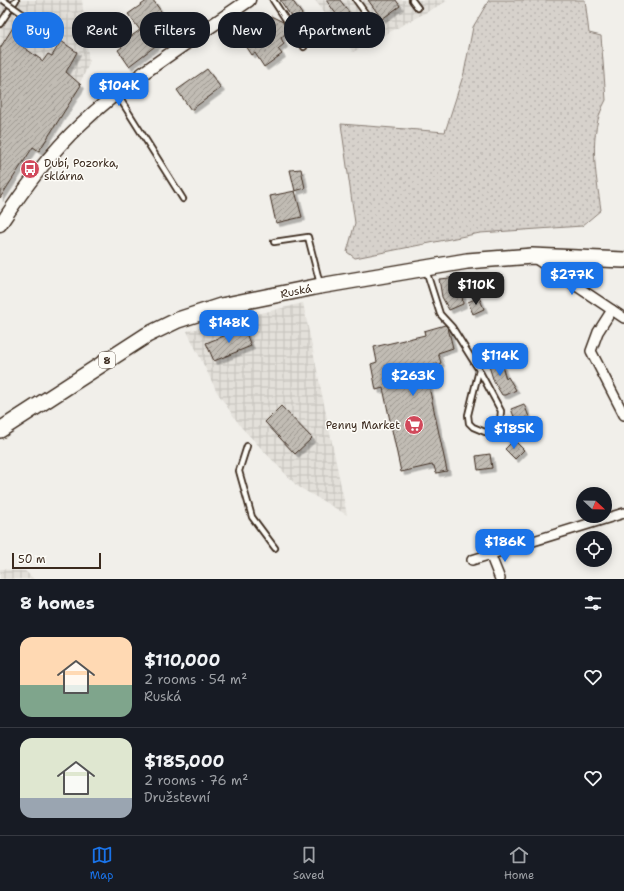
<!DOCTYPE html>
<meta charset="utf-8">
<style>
body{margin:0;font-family:"Shantell Sans",sans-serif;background:#20242c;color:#f1f3f6;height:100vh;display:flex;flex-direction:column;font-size:15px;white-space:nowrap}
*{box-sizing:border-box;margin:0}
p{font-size:13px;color:#9ea1a6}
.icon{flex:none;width:22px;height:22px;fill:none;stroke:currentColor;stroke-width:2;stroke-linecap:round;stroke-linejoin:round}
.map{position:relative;height:579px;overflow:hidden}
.panel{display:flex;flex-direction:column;background:#171b24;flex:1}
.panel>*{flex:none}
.guide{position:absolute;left:12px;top:12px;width:400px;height:36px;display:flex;gap:8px}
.needle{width:26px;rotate:112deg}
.buttons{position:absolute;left:576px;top:487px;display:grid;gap:8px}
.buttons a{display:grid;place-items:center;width:36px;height:36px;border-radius:50%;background:#171b24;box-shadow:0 2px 10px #0003;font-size:20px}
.scale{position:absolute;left:12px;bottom:10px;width:89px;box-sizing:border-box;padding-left:4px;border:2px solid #3b2a1e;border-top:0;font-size:11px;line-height:14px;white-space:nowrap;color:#3b2a1e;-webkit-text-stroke:3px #fdfcf7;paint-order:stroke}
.price{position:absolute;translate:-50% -34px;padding:0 9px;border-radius:8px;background:#1a73e8;color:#fff;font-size:13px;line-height:26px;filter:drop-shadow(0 1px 2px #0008)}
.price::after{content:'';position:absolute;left:50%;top:24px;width:12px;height:9px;margin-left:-6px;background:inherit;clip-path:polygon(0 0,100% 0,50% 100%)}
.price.on{background:#222;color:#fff}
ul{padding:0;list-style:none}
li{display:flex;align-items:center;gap:12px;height:100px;padding:0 20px}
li+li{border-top:1px solid #363941}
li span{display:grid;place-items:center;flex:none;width:112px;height:80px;border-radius:12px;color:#555}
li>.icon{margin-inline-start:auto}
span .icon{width:48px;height:48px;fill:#fffc;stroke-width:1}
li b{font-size:17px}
h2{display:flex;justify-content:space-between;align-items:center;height:48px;padding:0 20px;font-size:17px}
.tag{padding:0 14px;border-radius:16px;background:#171b24;box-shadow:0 2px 10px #0003;font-size:14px;line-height:36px}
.tag.on{background:#1a73e8;color:#fff}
.dock{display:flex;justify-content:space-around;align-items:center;height:56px;border-top:1px solid #363941;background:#171b24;font-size:11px;color:#9ea1a6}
.dock a{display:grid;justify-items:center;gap:2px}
.dock .on{color:#1a73e8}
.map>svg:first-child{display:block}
</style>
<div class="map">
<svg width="624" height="579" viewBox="0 0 624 579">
<defs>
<pattern id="industrial-grid" width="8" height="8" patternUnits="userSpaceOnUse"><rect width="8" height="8" fill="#e3e0da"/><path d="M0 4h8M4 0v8" fill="none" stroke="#c4c0bb"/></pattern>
<pattern id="grass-dots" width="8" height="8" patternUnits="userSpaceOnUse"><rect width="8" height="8" fill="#d7d2cc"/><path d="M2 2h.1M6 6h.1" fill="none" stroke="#b9b4af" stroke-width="1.8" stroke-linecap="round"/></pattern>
<pattern id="building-hatch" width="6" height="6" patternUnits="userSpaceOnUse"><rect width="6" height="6" fill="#c1bcb4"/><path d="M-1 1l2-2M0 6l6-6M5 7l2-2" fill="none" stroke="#9e9992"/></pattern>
<filter id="shadow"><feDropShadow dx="3.5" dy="3.5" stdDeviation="0" flood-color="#0004"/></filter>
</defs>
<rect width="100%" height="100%" fill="#f1efea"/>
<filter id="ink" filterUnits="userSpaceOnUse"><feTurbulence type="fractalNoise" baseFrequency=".025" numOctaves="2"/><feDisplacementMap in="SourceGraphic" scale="8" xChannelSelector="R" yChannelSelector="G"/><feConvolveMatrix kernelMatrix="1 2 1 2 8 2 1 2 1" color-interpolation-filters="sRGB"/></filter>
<g filter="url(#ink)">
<!-- industrial -->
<g fill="url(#industrial-grid)">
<polygon points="0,0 82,0 89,64 80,83 80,86 49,138 39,151 33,147 0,197"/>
<polygon points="315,0 449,0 353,52"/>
<polygon points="303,303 347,515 297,486 241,427 217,392 187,331"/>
<polygon points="0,569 25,571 34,579 0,579"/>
</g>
<!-- grass -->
<path fill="url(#grass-dots)" stroke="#897e75" d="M489 0H585L589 33 601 36 606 100C587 134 596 174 601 210L582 226 480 233 355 258 347 252 355 223 341 124 445 132 464 73 473 27Z"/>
<!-- building -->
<g fill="url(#building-hatch)" stroke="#3b2a1e" filter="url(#shadow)">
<polygon points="148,0 153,0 175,31 129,66 118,50 122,47 120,44 140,30 128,14"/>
<polygon points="280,0 292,0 317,35 308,41"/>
<polygon points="326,0 340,0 361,29 352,36"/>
<polygon points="368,0 396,0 400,6 382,19"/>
<polygon points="271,16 283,22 289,31 281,38 284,44 278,49 282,54 264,67 255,53 252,55 246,46 250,44 247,40 255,35 254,33 271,21"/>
<polygon points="17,21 30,29 19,44 43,61 48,54 52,56 61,41 77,52 66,72 81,85 39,151 33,147 0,198 0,48"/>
<polygon points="207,69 221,88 191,110 177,90"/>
<polygon points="301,169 305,188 295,191 302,217 276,223 270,196 295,191 290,170"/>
<polygon points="460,277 463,304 449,310 442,297 439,279"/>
<polygon points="479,297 484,309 473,314 468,302"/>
<polygon points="445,325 448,328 453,348 438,353 441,363 425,368 447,471 436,473 434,466 432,465 401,472 383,388 376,390 371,364 377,362 374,347 425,335 424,331"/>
<polygon points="244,328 251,346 214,361 206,343"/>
<polygon points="499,356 506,379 508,377 516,390 506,395 502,395 494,382 487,360"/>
<polygon points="524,404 529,417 516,422 511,409"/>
<polygon points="281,406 312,438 295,454 265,422"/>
<polygon points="514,440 524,450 515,459 505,449"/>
<polygon points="490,454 492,468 478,470 476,456"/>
</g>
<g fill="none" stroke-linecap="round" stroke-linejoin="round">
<!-- service casing -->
<g stroke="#3b2a1e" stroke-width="8">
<g id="service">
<polyline points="273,0 304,47"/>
<polyline points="356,0 374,25"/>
<polyline points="412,0 418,8"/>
<polyline points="0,24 16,0"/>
<polyline points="117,94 183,199"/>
<polyline points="274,242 308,237 320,284"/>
<polyline points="426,270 440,314 452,327 479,370 501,411 500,421 494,429 485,432 473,427 469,423 468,415 479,370"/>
<polyline points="247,446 239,471 252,517 275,548"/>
</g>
</g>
<!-- minor casing -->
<g stroke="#3b2a1e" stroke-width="12">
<g id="minor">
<polyline points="533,257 624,318"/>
<polyline points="612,310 598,332 591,351 624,415"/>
<polyline points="490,554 500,579"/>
<polyline points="472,560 624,513"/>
</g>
</g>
<!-- tertiary casing -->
<g stroke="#3b2a1e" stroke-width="15">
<path id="tertiary" d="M0 225C24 189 49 154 81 124 131 77 192 40 249 0"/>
</g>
<!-- primary casing -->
<g stroke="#3b2a1e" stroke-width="18">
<polyline id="primary" points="0,430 147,335 178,320 221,306 320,286 467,261 532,256 624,260"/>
</g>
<!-- service -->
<use href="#service" stroke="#fdfcf7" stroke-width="4.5"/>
<!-- minor -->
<use href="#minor" stroke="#fdfcf7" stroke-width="9"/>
<!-- tertiary -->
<use href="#tertiary" stroke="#fdfcf7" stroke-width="12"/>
<!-- primary -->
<use href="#primary" stroke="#fdfcf7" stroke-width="15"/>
<!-- service-bridge casing -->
<g stroke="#3b2a1e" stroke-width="8" stroke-linecap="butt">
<polyline id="service-bridge" points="3,0 34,22"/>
</g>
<!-- service-bridge -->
<use href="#service-bridge" stroke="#fdfcf7" stroke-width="4.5"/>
</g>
</g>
<!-- icons -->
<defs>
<g id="bus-disc" transform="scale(1)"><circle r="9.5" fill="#d1495b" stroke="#fdfcf7"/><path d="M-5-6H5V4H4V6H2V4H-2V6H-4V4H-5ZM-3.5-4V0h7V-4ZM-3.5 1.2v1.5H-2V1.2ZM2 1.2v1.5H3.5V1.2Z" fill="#fff"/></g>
<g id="supermarket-disc" transform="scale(1)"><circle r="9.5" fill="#d1495b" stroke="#fdfcf7"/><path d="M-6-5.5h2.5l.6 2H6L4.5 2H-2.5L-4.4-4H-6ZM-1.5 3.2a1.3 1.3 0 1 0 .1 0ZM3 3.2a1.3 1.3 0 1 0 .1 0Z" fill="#fff"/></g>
</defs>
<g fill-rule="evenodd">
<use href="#bus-disc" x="30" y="169"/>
<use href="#supermarket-disc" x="414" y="425"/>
</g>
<g text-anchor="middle" stroke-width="3" stroke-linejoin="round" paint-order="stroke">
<!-- shield labels -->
<rect fill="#fdfcf7" stroke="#75695f" stroke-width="1" x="99" y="352" width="16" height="16" rx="3"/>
<g font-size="10" font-weight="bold" fill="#3b2a1e">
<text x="107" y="364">8</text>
</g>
<!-- poi labels -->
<g font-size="11" fill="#3b2a1e" stroke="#fdfcf7" text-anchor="start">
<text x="44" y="167">Dubí, Pozorka,<tspan x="44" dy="13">sklárna</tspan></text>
<text x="400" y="429" text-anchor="end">Penny Market</text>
</g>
<!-- street labels -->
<g font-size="11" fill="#3b2a1e" stroke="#fdfcf7">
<text transform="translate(296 291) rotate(-11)" y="4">Ruská</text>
</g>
</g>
</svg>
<div class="buttons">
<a><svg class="needle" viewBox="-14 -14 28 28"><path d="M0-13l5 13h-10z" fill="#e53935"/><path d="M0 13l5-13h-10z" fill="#9ea1a6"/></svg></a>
<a><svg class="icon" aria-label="locate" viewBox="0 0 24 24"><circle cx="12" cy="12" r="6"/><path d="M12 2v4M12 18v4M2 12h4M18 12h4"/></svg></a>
</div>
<div class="scale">50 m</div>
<b class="price" style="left:119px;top:107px">$104K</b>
<b class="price" style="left:572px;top:296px">$277K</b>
<b class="price on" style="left:476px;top:306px">$110K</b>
<b class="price" style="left:229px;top:344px">$148K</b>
<b class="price" style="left:500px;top:377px">$114K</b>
<b class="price" style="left:413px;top:397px">$263K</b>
<b class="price" style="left:514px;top:450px">$185K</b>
<b class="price" style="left:505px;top:563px">$186K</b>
<div class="guide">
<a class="tag on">Buy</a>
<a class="tag">Rent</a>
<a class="tag">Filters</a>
<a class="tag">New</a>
<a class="tag">Apartment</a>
</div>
</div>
<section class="panel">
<h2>8 homes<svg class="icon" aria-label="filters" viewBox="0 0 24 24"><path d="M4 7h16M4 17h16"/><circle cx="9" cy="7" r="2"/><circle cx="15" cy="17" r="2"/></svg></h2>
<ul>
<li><span style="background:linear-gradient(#ffd9b3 60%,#7fa58c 0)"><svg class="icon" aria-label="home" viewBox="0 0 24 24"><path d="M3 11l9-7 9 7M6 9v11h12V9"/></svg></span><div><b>$110,000</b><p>2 rooms · 54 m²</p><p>Ruská</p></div><svg class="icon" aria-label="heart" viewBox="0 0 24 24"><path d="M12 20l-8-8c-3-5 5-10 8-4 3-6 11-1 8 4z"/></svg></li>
<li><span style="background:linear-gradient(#dfe7d0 75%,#9aa5b1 0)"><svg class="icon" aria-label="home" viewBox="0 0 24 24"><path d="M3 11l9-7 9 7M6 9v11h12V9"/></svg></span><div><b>$185,000</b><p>2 rooms · 76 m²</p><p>Družstevní</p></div><svg class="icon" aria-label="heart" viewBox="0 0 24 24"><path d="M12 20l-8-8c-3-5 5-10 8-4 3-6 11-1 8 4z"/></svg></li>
</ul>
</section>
<nav class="dock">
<a class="on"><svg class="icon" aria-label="map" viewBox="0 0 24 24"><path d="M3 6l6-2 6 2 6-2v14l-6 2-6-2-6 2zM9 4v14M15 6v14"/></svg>Map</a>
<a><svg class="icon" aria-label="saved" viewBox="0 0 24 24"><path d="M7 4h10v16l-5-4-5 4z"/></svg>Saved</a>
<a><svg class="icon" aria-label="home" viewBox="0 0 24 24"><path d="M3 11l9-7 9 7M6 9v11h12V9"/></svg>Home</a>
</nav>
